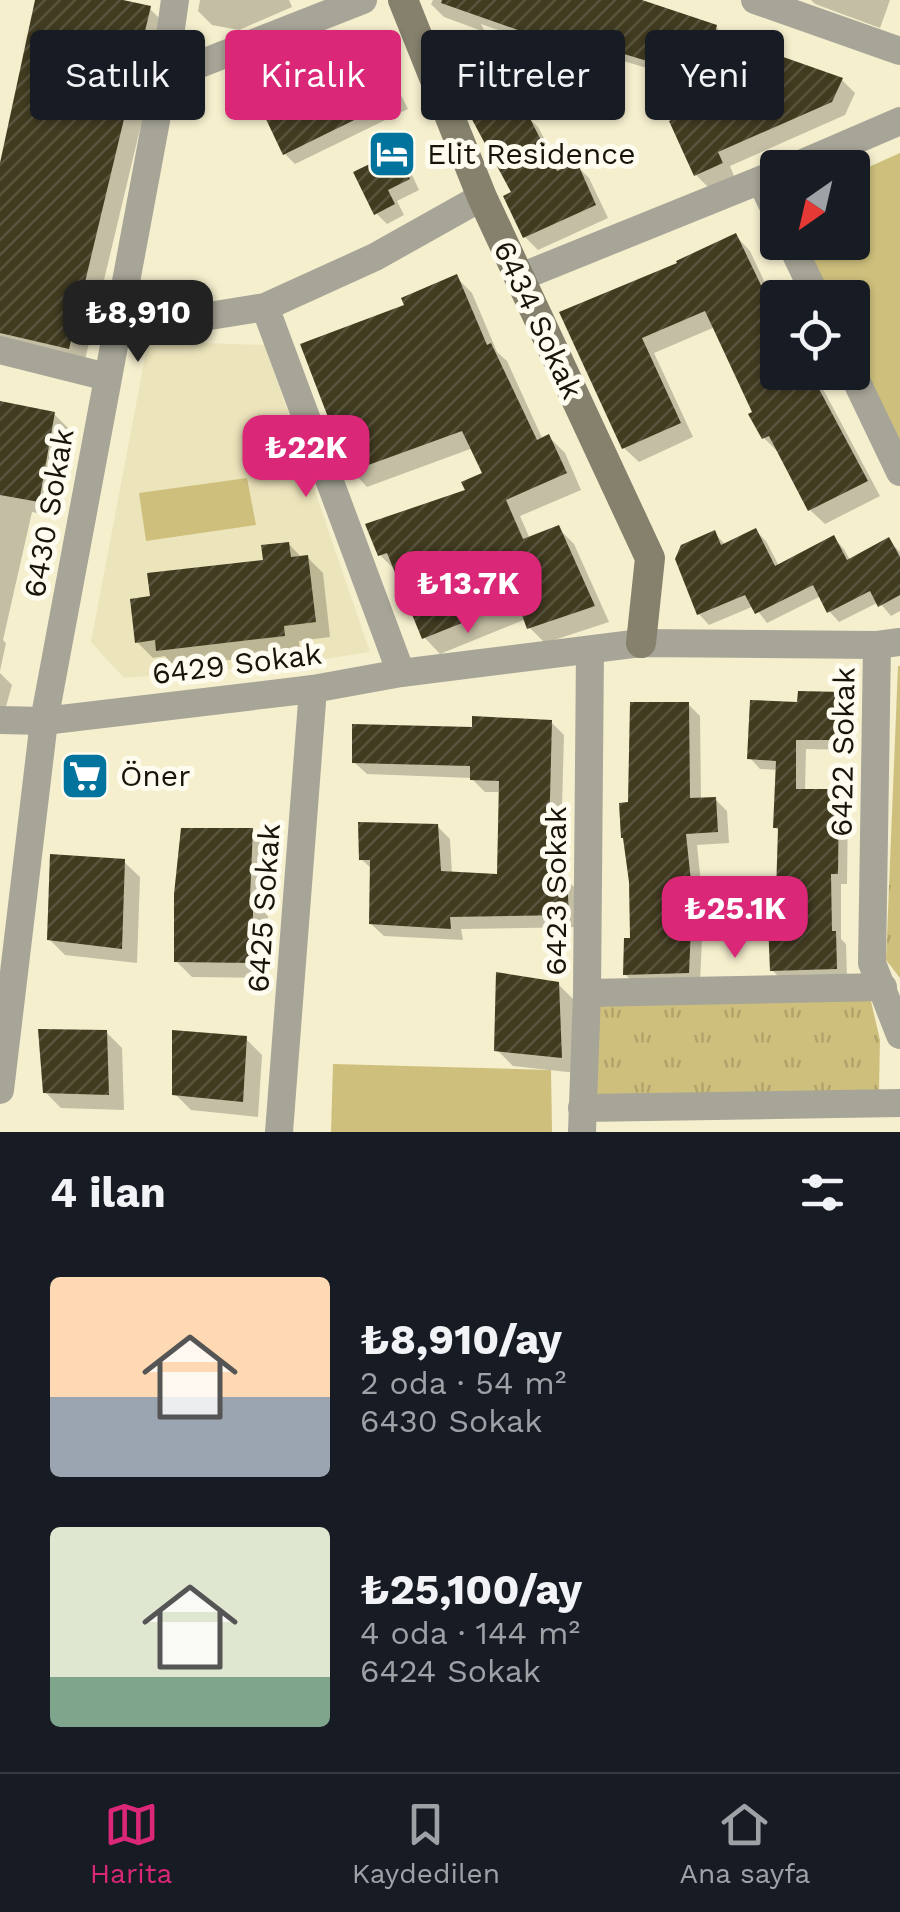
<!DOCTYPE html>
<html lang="tr">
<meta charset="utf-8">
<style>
body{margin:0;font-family:"Work Sans",sans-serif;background:#242831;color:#f1f3f6;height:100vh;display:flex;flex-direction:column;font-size:38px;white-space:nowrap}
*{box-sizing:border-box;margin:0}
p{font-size:32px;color:#9ea1a6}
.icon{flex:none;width:55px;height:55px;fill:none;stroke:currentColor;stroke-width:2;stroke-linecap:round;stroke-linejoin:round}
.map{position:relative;height:1132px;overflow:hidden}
.side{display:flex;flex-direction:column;background:#171b24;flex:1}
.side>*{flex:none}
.hud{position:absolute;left:30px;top:30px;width:840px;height:90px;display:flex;gap:20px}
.needle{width:65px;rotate:214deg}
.controls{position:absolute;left:760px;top:150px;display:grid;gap:20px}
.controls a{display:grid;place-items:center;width:110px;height:110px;border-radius:10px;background:#171b24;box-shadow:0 2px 8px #0004;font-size:50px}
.price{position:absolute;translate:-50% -85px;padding:0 22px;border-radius:20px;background:#db2777;color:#fff;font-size:32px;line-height:65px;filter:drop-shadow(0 2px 5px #0008)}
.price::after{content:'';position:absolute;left:50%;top:60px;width:30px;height:22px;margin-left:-15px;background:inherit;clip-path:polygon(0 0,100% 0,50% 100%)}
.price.current{background:#222;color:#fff}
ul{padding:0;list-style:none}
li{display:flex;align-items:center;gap:30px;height:250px;padding:0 50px}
li span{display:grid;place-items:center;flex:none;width:280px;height:200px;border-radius:10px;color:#555}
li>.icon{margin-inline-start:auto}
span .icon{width:120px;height:120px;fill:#fffc;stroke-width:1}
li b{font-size:42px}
h2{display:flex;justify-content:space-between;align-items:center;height:120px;padding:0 50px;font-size:42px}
.pill{padding:0 35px;border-radius:10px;background:#171b24;box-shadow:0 2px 8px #0004;font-size:35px;line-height:90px}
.pill.current{background:#db2777;color:#fff}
.dock{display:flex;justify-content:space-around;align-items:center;height:140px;border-top:2px solid #363941;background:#171b24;font-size:28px;color:#9ea1a6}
.dock a{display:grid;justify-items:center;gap:5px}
.dock .current{color:#db2777}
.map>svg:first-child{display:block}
</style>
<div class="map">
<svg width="900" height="1132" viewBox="0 0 900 1132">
<defs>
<pattern id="grass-tufts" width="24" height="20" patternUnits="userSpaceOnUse" patternTransform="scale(2.5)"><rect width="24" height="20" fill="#cec07c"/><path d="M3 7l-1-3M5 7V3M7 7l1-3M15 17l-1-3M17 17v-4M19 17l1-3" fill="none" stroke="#b0a46a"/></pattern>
<pattern id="building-hatch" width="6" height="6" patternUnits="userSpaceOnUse" patternTransform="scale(2.5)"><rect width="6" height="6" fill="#413b20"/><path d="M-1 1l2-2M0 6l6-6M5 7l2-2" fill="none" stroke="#59543e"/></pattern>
</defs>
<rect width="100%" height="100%" fill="#f5efce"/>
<!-- built -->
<polygon fill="#ece4bb" points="148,341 265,345 370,652 291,664 124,678 91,642"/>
<!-- grass -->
<g fill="url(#grass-tufts)">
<polygon points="898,666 900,666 900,978 886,960"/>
<polygon points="587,993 870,997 880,1040 879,1091 582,1108"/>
</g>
<!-- park -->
<g fill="#cec07c">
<polygon points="900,153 900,447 853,348 852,298 828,297 802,243 852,242 853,174"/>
<polygon points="247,478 256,525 146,541 139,493"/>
<polygon points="333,1064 551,1070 552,1132 331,1132"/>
</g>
<!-- shadow -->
<g fill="#0003">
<polygon points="37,0 111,0 149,8 165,24 84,364 0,353 0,175"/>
<polygon points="200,0 289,0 292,7 239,30 212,25 198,11"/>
<polygon points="433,0 632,0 716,27 729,41 842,80 855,93 845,115 730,166 734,176 709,188 696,175 728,98 672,81 666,74 591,51 588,62 481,24 485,32 444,17 431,4"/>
<polygon points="811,0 890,0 880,28 815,4"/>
<polygon points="369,41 379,51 408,109 295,164 285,154 331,64"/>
<polygon points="491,55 504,67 530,119 538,127 562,172 576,165 589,178 608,218 538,250 525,237 507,197 514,193"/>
<polygon points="396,154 407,164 419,190 397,201 404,215 387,224 376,213"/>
<polygon points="736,236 750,251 775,304 778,372 814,372 880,496 825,524 810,510 778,452 764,438 756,413 715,327 654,353 693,437 639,462 624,448 562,313 681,265"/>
<polygon points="456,277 472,293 497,352 507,361 543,440 549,437 565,453 581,490 520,516 530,539 558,528 574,544 609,622 545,643 529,627 526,619 440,654 425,638 396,571 380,555 468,492 485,474 473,448 367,487 352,471 407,306"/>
<polygon points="0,404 54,414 70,430 54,516 32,512 3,640 6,643 0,671"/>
<polygon points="756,531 766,541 779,566 834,538 844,549 850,560 889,540 900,552 900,611 891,616 879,602 839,622 829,611 821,596 767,623 754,606 709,625 699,614 714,533 726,545"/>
<polygon points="289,544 302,558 307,557 323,573 330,637 299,641 300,652 174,666 165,656 153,658 137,642 152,598 266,562"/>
<polygon points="0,673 12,685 4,714 0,714"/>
<polygon points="842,694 852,705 852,750 806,749 805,791 838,792 848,802 847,884 841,884 841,939 846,944 847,979 783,981 772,970 771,927 766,922 778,895 780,832 775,827 778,770 760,769 750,758 799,705"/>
<polygon points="688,704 700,716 701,800 715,799 727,811 729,843 697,845 702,893 705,893 717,905 714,937 702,938 700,984 637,986 625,974 632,940 631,804"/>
<polygon points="551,722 564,735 560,879 566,879 579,892 581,927 461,929 463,940 384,936 371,924 373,870 361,859 437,826 450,839 452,874 499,876 501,792 485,792 471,778 367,774 354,762 474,730"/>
<polygon points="252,831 268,847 265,913 268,916 268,978 192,977 176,961"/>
<polygon points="123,861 140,877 137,963 65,955 49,939"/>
<polygon points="558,984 574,1000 577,1073 513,1066 497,1050"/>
<polygon points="106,1032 122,1048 124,1110 61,1108 45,1092"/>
<polygon points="246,1039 262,1055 258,1117 191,1110 175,1094"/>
</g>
<!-- building -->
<g fill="url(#building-hatch)">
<polygon points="35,0 123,0 151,6 69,349 0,333 0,163"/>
<polygon points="442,0 642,0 717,25 715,33 843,78 832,102 718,152 723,163 694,176 669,121 734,92 656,68 657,64 578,40 575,50 441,3"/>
<polygon points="369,38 399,98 283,155 255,96 328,63 325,56"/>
<polygon points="491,52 522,113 526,111 557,171 577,162 596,205 523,238 503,196 511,192 468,112 452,72"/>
<polygon points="397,151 410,179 388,190 395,204 374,215 353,172"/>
<polygon points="736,233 769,302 778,298 778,372 810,372 868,481 808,511 769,436 762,439 748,414 752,412 705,311 642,338 681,423 622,449 559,312 677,263 676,261"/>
<polygon points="457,274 487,345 491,343 537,440 549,434 567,473 506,500 523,539 559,525 595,606 527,629 517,601 422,639 387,553 378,556 365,524 465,490 461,482 482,473 462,431 349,472 300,344 404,305 401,298"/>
<polygon points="0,401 55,412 39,502 0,495"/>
<polygon points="756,528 775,566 834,535 847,560 889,537 900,557 900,595 878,607 870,591 827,613 813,585 755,614 745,595 697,615 675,559 681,545 715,530 721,545"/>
<polygon points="289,542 291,557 308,555 316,622 284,626 285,636 156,651 155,640 135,643 130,599 150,596 147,573 263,560 261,545"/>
<polygon points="798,691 843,692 842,740 796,740 796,789 839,789 838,874 831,874 832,931 836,931 837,969 770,971 768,923 764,923 765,893 776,893 778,828 773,828 776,761 747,759 750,700 797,702"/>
<polygon points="630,702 689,702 690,798 716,797 718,832 686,834 692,891 706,890 703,926 691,927 689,973 623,975 624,938 630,938 629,882 623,838 621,838 619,803 628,802"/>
<polygon points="472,716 552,720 548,876 567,877 569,915 450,917 451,929 369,924 370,860 359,860 358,822 438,824 441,871 497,874 499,781 470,780 470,766 352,763 352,724 472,727"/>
<polygon points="181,828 253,828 250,897 253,897 253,963 174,962 174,894"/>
<polygon points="50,854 125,859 122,949 47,940"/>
<polygon points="496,972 559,982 562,1058 494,1051"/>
<polygon points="38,1029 107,1030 109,1095 43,1093"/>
<polygon points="172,1030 247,1036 243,1102 172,1095"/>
</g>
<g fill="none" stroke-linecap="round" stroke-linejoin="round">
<!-- street -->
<g stroke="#a7a597" stroke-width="28">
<polyline points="755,0 900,51"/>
<polyline points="164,78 363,0"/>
<polyline points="791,168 900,121"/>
<polyline points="761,181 778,216"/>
<polyline points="790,242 817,298"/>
<polyline points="518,278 778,173"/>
<polyline points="265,307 401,673"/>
<polyline points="116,331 265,307 375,257 482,197"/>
<polyline points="0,350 107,377"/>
<polyline points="852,372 900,472"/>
<polyline points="877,645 872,963 900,1035"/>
<polyline points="0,720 44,721 313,689 401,673 641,643 877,645 900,642"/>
<polyline points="587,993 883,987"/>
<polyline points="0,1090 44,721 164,78 175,0"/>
<polyline points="582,1108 900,1103"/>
<polyline points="279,1132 313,689"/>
<polyline points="582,1132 587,993 590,651"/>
</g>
<!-- secondary -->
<polyline stroke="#85816d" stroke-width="30" points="403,0 482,197 650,558 641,643"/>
</g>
<!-- icons -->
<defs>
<g id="hotel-square" transform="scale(2.5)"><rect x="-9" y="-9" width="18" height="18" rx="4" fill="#01739d" stroke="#fefcee"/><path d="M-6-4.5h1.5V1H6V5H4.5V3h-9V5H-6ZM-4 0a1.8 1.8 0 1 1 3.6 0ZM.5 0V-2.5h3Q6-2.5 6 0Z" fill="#fff"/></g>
<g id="supermarket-square" transform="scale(2.5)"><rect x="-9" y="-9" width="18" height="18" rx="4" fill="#01739d" stroke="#fefcee"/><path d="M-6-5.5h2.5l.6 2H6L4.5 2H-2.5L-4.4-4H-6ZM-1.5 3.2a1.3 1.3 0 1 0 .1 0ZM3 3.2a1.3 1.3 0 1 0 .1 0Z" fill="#fff"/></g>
</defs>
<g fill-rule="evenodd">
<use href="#hotel-square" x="392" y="154"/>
<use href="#supermarket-square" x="85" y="776"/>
</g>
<g text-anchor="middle" stroke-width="10" stroke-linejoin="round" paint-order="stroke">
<!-- poi labels -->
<g font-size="30" fill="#171509" stroke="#fefcee" text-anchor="start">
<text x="427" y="164">Elit Residence</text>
<text x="120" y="786">Öner</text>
</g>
<!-- street labels -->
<g font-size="30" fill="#171509" stroke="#fefcee">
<text transform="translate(538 320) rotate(65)" y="10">6434 Sokak</text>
<text transform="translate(49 513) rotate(-80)" y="10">6430 Sokak</text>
<text transform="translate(237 664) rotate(-7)" y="10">6429 Sokak</text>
<text transform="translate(843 752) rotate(-89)" y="10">6422 Sokak</text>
<text transform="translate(556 891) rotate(-90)" y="10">6423 Sokak</text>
<text transform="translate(264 908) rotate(-86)" y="10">6425 Sokak</text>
</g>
</g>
</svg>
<div class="controls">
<a><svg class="needle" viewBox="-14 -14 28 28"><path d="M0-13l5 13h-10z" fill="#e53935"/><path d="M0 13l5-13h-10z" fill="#9ea1a6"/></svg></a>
<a><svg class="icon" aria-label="locate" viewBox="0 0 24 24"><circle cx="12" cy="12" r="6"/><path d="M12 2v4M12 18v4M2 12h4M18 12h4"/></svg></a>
</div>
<b class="price current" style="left:138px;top:365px">₺8,910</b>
<b class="price" style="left:306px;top:500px">₺22K</b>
<b class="price" style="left:468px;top:636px">₺13.7K</b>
<b class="price" style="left:735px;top:961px">₺25.1K</b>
<div class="hud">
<a class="pill">Satılık</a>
<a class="pill current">Kiralık</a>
<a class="pill">Filtreler</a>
<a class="pill">Yeni</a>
</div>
</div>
<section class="side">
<h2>4 ilan<svg class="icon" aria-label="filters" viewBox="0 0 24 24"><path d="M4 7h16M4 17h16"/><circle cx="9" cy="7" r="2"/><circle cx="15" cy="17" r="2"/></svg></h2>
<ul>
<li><span style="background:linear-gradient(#ffd9b3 60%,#9aa5b1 0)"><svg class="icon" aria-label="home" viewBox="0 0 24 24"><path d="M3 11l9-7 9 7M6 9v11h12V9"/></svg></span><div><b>₺8,910/ay</b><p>2 oda · 54 m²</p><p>6430 Sokak</p></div></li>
<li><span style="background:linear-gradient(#dfe7d0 75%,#7fa58c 0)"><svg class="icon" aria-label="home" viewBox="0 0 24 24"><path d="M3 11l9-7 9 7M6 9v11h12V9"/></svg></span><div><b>₺25,100/ay</b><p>4 oda · 144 m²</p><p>6424 Sokak</p></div></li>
</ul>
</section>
<nav class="dock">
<a class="current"><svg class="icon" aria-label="map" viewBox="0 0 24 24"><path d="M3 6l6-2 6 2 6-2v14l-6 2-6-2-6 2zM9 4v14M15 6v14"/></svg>Harita</a>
<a><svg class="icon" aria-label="saved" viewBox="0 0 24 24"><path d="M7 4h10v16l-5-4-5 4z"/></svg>Kaydedilen</a>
<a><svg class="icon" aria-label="home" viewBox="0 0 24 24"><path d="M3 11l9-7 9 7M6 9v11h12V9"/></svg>Ana sayfa</a>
</nav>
